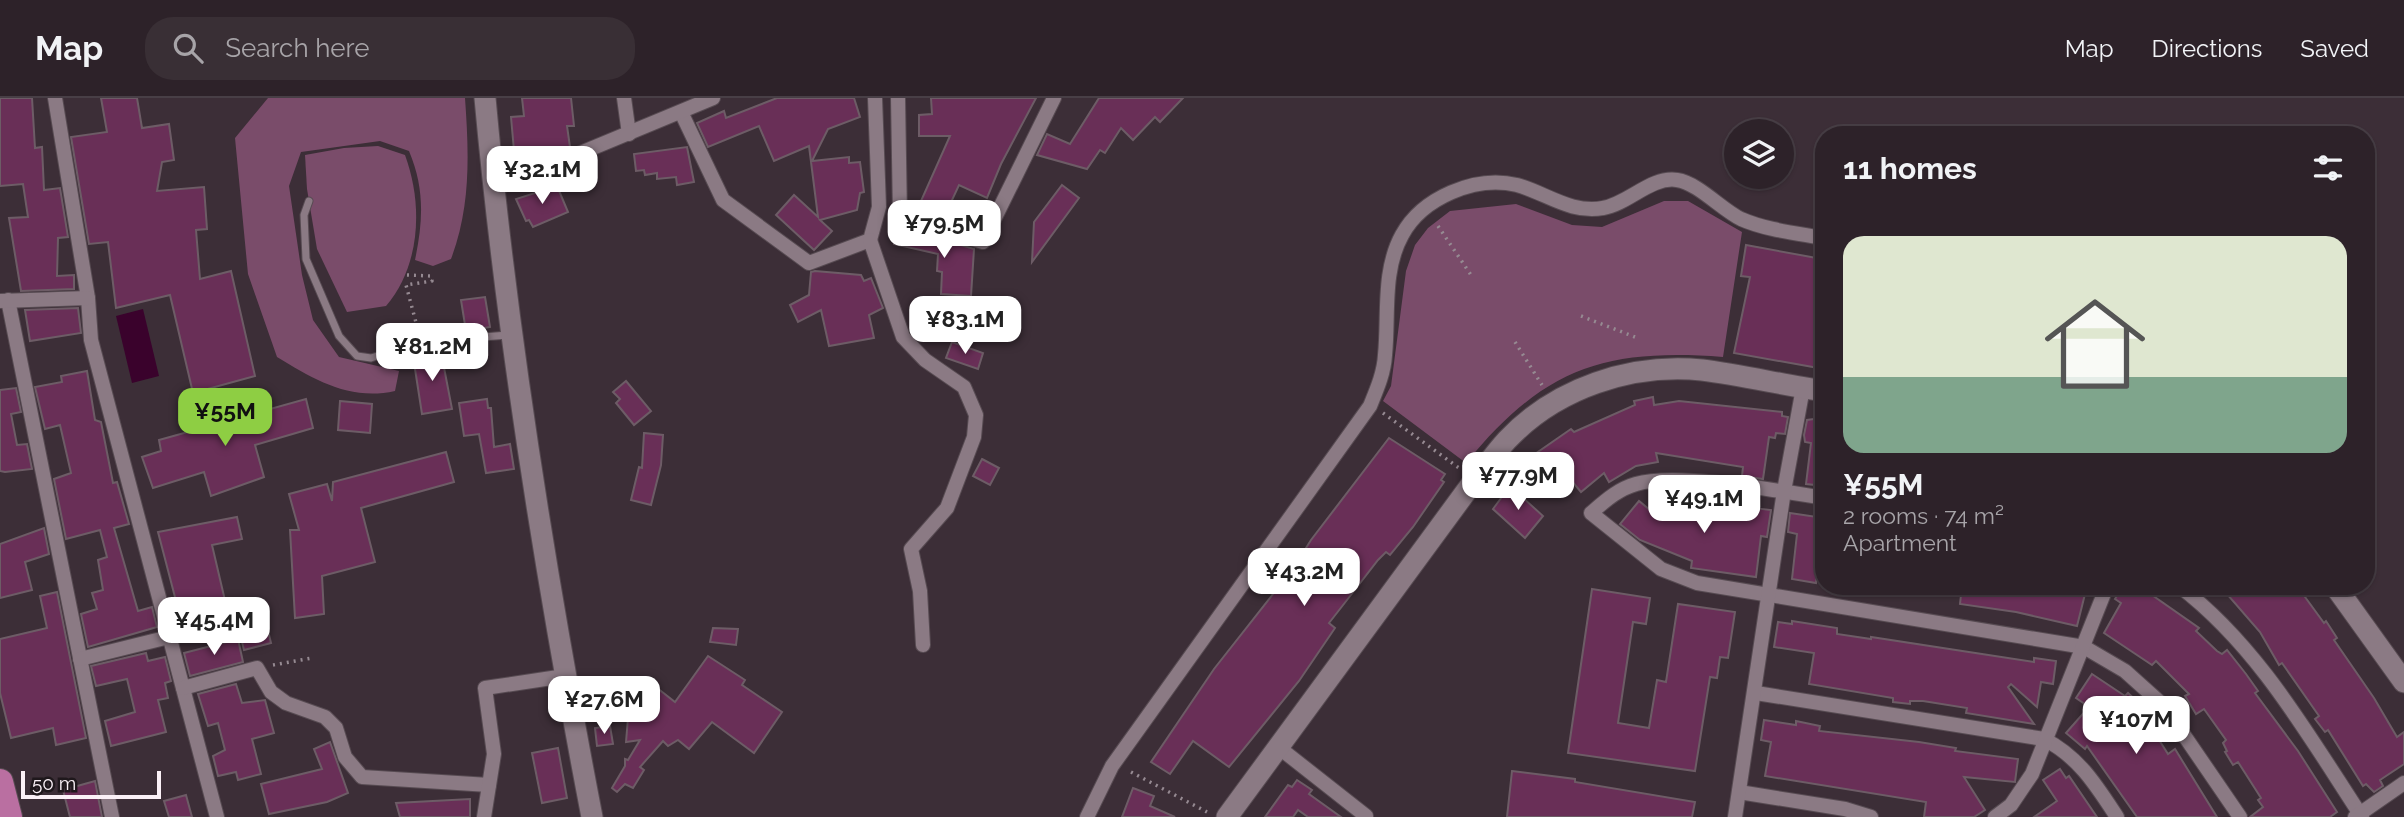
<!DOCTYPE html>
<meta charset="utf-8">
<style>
body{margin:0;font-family:Raleway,sans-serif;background:#392f35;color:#f1f3f6;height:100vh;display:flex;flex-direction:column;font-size:26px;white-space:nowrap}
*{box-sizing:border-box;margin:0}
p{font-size:23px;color:#a7a4a8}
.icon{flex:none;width:38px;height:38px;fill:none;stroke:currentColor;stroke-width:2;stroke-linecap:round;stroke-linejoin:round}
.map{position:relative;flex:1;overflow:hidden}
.panel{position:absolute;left:1815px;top:28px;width:560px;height:469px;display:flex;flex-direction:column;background:#2d2229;border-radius:28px;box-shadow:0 2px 5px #0004,0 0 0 2px #483f46}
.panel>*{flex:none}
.controls{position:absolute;left:1724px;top:21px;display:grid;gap:14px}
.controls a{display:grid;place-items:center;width:70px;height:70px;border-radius:50%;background:#2d2229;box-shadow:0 2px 5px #0004,0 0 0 2px #483f46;font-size:35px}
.scale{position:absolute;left:21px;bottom:18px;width:140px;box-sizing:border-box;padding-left:7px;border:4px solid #fbf1f7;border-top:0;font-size:19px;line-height:24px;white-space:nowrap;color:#fbf1f7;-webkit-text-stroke:5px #1f181c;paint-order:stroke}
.price{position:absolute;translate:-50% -60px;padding:0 16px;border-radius:14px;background:#fff;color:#222;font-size:23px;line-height:46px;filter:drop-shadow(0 2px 4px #0008)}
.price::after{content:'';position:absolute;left:50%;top:42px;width:21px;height:16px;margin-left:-10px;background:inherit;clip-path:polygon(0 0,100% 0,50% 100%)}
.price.active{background:#8ece43;color:#111}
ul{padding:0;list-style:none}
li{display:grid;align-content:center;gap:14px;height:371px;padding:0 28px}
li span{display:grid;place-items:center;height:217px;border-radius:21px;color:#555}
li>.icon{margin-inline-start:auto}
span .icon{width:126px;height:126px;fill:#fffc;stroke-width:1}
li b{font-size:30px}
h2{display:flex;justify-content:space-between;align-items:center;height:84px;padding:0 28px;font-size:30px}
header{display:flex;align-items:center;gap:42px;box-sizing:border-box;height:98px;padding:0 35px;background:#2d2229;border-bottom:2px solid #483f46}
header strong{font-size:33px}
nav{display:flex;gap:38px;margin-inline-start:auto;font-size:24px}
.search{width:490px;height:63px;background:#392f35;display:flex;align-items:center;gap:18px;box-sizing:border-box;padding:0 24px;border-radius:28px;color:#a7a4a8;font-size:26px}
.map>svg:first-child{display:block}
</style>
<header>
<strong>Map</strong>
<div class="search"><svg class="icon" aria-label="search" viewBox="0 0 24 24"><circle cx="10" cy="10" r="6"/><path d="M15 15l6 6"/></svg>Search here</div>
<nav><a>Map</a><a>Directions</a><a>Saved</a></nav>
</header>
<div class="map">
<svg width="2404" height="719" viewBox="0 0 2404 719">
<rect width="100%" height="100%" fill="#3c2e37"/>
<!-- green -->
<g fill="#7a4c6a">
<path d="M268 0H465C469 56 471 108 451 161L433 168 415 162C423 123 425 91 409 53L380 43 301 54 289 88 302 177 313 222 339 259 399 273 395 293C350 303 315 282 277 259L248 176 235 40Z"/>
<path d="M378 48 405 57C423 106 421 167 386 208L347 214 317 151 307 91 305 57 344 50Z"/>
<path d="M1664 103H1688L1742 134 1723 259C1603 250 1543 271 1466 365L1383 303 1391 288 1406 173 1415 147 1428 130 1450 113 1516 106 1572 127 1602 129Z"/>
</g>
<!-- water -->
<polygon fill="#3a022c" points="143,211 159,278 132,285 116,218"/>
<!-- building -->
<g fill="#692f57" stroke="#6d5c66" stroke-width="2">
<polygon points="0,0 32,0 35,50 42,49 44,92 60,90 68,139 58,140 57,178 74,177 74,191 21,193 9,120 28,119 23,86 0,88"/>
<polygon points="101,0 137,0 142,30 169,26 174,62 162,64 157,93 204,89 207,131 196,132 200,181 231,173 255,278 193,295 170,197 116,210 108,144 89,146 71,39 107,34"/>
<polygon points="522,0 571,0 574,28 567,28 570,49 540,56 539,62 515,64 511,19 524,18"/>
<polygon points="777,0 854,0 860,19 828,31 812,63 849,59 849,65 860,64 864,94 860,95 857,112 820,122 832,133 814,152 776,117 794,97 818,119 809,48 774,63 759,28 708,49 697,25 724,13 726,20"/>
<polygon points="931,0 1036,0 1001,66 987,100 959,87 946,115 921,103 950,38 919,38 919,17 932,16"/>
<polygon points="1099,0 1183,0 1160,24 1155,19 1133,42 1121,30 1105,55 1100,52 1087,71 1037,57 1047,36 1070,46"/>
<polygon points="687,49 694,84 677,87 676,79 657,81 657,75 645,77 644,72 636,73 634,56"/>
<polygon points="1062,87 1079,100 1032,164 1034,124"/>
<polygon points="557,88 568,114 533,129 529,122 526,123 516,101"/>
<polygon points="899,128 974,151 971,198 941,196 942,174 937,173 938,156 894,146"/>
<polygon points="1746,147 1822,161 1816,208 1824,209 1824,271 1734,255 1750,179 1741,178"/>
<polygon points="815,173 861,177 864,183 871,180 883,210 869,217 874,240 829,248 821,212 798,224 790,207 809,197 811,174"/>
<polygon points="485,199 490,229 466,233 461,202"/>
<polygon points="78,210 81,235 30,243 25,212"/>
<polygon points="952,244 983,255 978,271 946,260"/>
<polygon points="441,254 452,311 422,316 413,258"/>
<polygon points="87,273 95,322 101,324 113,385 117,384 129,426 114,430 138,513 152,509 157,529 88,549 81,516 97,511 92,495 103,492 98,462 107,459 100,432 66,441 54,381 71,375 60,327 45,331 35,289 62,284 61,278"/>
<polygon points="626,283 651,313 634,327 616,305 620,301 613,294"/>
<polygon points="16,290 21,314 11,316 17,347 27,346 32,371 5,374 0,373 0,292"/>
<polygon points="1653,299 1654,307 1679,303 1782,314 1782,318 1788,319 1785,336 1776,335 1775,340 1769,339 1763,381 1742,378 1743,369 1656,355 1658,364 1636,368 1609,384 1604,375 1581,394 1560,369 1550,377 1535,356 1571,331 1574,334 1635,307 1634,303"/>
<polygon points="306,301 313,330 255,347 264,379 211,398 204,374 153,390 142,359 161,353 159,342"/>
<polygon points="487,301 488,310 491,310 494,349 510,346 514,371 486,375 479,336 464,338 459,305"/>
<polygon points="340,303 372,306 370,335 338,332"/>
<polygon points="1814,321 1824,322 1824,388 1806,386 1811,345 1805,344 1804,337 1807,322"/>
<polygon points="644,335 663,337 661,367 651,407 631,402 639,369 642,370"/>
<polygon points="1389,340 1445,376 1441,382 1444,384 1413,429 1390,457 1386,454 1378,462 1347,502 1329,525 1335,530 1299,583 1229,669 1193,643 1170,676 1151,664 1214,571 1277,491 1279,493 1311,442"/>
<polygon points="446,354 454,384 361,410 375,464 322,478 324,516 295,520 290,432 299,432 289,396 327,386 332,403 333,384"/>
<polygon points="982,361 999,370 990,387 973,378"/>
<polygon points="1510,388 1543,418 1525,440 1493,411"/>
<polygon points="1669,397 1694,405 1693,408 1745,416 1746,409 1771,412 1767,439 1761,438 1756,479 1691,470 1692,463 1640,442 1620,426 1639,403 1661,421"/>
<polygon points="1790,415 1824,420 1816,485 1792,481 1797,436 1788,434"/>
<polygon points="237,419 242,441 212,447 227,511 176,524 170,504 176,503 158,434"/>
<polygon points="44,430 49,456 25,464 32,492 0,500 0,446"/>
<polygon points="1962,488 2035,488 2063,494 2065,488 2087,488 2077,528 2016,514 1960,506"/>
<polygon points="2123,488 2139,488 2199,530 2196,533 2217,553 2222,556 2227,552 2246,576 2258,593 2255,595 2298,653 2337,714 2330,719 2250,719 2263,709 2258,702 2261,700 2238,664 2233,667 2225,654 2227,653 2223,645 2226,642 2204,611 2196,616 2185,598 2189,596 2156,563 2152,567 2104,535 2121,505 2115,501"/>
<polygon points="2220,488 2297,488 2324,525 2326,523 2337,540 2334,542 2374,600 2397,639 2404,634 2404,666 2380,682 2383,688 2374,694 2366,686 2363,688 2328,632 2325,634 2315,621 2319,618 2282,565 2279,567 2260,534"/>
<polygon points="1592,491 1650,500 1646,526 1633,524 1618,625 1649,630 1657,582 1666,584 1678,506 1735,514 1728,560 1720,559 1717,580 1710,579 1695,673 1568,655"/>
<polygon points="57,494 86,640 56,647 53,630 11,640 0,595 0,541 47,530 40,498"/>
<polygon points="262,508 271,545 244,552 235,515"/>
<polygon points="1792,523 1837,530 1837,536 1871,541 1871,539 2034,564 2034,560 2056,563 2053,586 2041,584 2037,609 2011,586 2008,589 2034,626 1966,615 1967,610 1923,603 1910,603 1910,606 1893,604 1893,600 1809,586 1814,555 1774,549 1778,524 1792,526"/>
<polygon points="713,530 738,531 736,547 710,544"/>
<polygon points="238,541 243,564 190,578 184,555"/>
<polygon points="146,555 148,563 165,559 171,583 165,585 168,600 158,602 166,634 111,648 105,623 135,614 127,581 96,588 91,568"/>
<polygon points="708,558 745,582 742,587 782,614 754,655 712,624 689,651 678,642 668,648 663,643 640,669 644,672 633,690 625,686 617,694 612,690 625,668 625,661 628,662 640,642 626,644 631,584 652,586 675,604"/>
<polygon points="2092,576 2125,598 2128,595 2143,609 2140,612 2168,656 2175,651 2217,719 2137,719 2087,648 2085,651 2066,635 2089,609 2076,600"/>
<polygon points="236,586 242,605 265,602 274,635 252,641 261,676 238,682 236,674 218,678 213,658 225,652 218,625 208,628 198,596"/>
<polygon points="1764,622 1796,627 1796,623 1820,628 1819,633 1919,644 1956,650 1955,653 2018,661 2015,684 1964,679 1985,712 1974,719 1924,719 1926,704 1765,678 1771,644 1761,642"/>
<polygon points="610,628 613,646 597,648 595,630"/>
<polygon points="330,644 348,695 327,704 269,716 261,686 322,671 314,651"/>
<polygon points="558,650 567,700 542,705 532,655"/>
<polygon points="2060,671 2066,680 2069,678 2097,719 2034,719 2057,703 2043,682"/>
<polygon points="1512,673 1575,681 1575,684 1695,704 1692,719 1507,719"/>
<polygon points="1297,682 1312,692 1309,696 1341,719 1308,719 1298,712 1293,719 1265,719 1288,687 1292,689"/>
<polygon points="95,683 102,719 70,719 63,692"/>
<polygon points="1133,690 1154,698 1150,708 1175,719 1122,719"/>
<polygon points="186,697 192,719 169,719 164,703"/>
<polygon points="470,701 470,719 400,719 396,705"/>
</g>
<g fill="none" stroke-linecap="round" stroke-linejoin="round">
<!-- lane casing -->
<g stroke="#574b52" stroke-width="9">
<polyline id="lane" points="309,103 304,117 306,161 339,238 357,258 371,260 421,244 508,237"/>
</g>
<!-- street casing -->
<g stroke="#574b52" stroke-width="16">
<g id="street">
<polyline points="55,0 88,200 91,242 217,719"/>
<polyline points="624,0 629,36"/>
<polyline points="898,0 900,118 983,144 1054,0"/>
<polyline points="681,14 723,102 809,165 870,142 879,109 875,0"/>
<polyline points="494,91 713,0"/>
<polyline points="870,142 903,239 925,262 964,289 976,317 974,339 947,410 911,451 920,493 923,547"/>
<polyline points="8,202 112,719"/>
<polyline points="0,203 88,200"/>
<path d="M1824 400C1780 393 1676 374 1636 386 1618 391 1605 403 1591 415L1661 471 1697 485 2084 549 2125 573 2164 608 2240 719"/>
<path d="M2179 488C2258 548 2308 637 2362 719"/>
<polyline points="80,561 169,539"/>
<polyline points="183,590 257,570 271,594 286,605 325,619 336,630 345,659 362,679 489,687"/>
<path d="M1756 595 2044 641C2079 659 2096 687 2117 719"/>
<polyline points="1277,648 1366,718"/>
<polyline points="1739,694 1845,711 1871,719"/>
<polyline points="484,719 494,656 485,590 565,578"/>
<path d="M1087 719 1112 668 1370 308C1377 291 1384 275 1385 257 1389 218 1382 173 1402 137 1422 100 1475 77 1517 87 1546 95 1571 116 1603 110 1628 106 1651 78 1677 82 1698 85 1722 112 1741 121 1766 132 1796 135 1824 140"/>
<polyline points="1735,719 1784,393 1803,290"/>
<polyline points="1995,719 2011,707 2032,676 2107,488"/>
<polyline points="2355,719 2404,685"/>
</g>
</g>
<!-- secondary casing -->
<g stroke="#574b52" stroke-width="23">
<g id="secondary">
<path d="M485 0C507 241 546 481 592 719"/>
<polyline points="2335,488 2404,584"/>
<path d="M1227 719 1473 384C1484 371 1495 355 1507 342 1556 290 1631 265 1702 272 1742 277 1783 287 1824 293"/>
</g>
</g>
<!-- highway casing -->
<g stroke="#574b52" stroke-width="28">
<polyline id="highway" points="0,684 9,719"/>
</g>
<!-- path -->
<g stroke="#968a92" stroke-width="3.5" stroke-dasharray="2 5" stroke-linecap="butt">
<polyline points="1438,128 1471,177"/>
<polyline points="407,177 431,178 432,183 406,187 418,232"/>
<polyline points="1581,218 1635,239"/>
<polyline points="1515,244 1542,287"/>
<polyline points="1383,315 1459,370"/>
<polyline points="273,567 312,560"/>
<polyline points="1131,674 1207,714"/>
</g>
<!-- lane -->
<use href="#lane" stroke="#8b7a84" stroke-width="7"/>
<!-- street -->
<use href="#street" stroke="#8b7a84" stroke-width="14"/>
<!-- secondary -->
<use href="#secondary" stroke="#8b7a84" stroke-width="21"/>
<!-- highway -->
<use href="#highway" stroke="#ba6fa1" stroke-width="26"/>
</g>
</svg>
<div class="controls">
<a><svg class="icon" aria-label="layers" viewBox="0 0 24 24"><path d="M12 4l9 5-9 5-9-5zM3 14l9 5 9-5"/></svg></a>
</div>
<div class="scale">50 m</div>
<b class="price" style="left:542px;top:108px">¥32.1M</b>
<b class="price" style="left:944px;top:162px">¥79.5M</b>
<b class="price" style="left:965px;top:258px">¥83.1M</b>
<b class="price" style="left:432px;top:285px">¥81.2M</b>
<b class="price active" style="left:225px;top:350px">¥55M</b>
<b class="price" style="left:1518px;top:414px">¥77.9M</b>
<b class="price" style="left:1704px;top:437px">¥49.1M</b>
<b class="price" style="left:1304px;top:510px">¥43.2M</b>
<b class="price" style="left:214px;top:559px">¥45.4M</b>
<b class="price" style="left:604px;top:638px">¥27.6M</b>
<b class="price" style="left:2136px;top:658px">¥107M</b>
<section class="panel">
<h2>11 homes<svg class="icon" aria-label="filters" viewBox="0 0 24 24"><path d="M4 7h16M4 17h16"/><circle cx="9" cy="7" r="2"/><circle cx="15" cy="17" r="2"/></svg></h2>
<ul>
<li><span style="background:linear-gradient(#dfe7d0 65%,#7fa58c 0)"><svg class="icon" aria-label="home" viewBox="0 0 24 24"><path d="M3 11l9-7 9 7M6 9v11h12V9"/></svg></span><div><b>¥55M</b><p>2 rooms · 74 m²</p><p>Apartment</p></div></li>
</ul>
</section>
</div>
